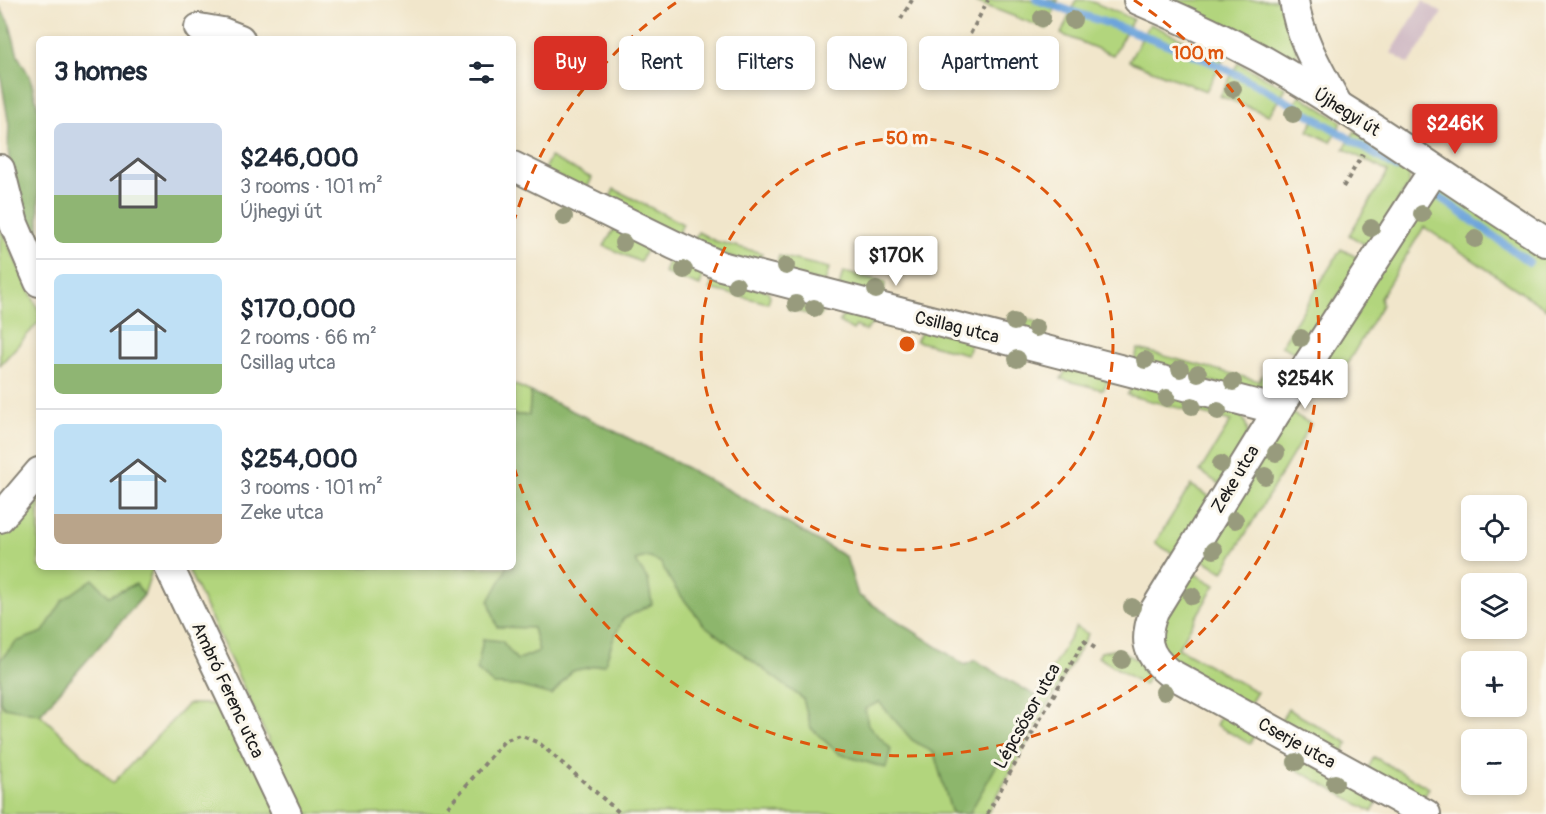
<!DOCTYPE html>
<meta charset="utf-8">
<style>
body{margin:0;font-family:Pangolin,sans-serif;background:#f2f2f3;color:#1f2937;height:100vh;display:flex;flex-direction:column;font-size:22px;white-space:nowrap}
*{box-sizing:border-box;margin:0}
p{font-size:20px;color:#747a83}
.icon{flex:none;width:33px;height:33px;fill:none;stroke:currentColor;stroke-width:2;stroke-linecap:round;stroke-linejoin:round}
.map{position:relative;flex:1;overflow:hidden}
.sheet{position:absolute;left:36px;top:36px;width:480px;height:534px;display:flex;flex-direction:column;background:#fff;border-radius:9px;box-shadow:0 3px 9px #0003}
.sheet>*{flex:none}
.banner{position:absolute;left:534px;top:36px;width:570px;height:54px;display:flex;gap:12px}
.tools{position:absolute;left:1461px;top:495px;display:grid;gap:12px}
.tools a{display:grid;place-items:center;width:66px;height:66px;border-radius:9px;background:#fff;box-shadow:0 3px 9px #0003;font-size:30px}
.price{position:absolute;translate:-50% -51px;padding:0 14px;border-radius:6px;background:#fff;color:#222;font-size:20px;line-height:39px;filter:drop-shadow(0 2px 3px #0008)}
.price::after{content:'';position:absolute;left:50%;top:36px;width:18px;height:14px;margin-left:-9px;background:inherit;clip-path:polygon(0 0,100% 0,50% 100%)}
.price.current{background:#d93025;color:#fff}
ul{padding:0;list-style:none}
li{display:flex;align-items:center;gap:18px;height:150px;padding:0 18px}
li+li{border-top:2px solid #e0e1e3}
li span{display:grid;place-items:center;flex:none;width:168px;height:120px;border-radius:9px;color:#555}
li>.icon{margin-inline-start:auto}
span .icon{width:72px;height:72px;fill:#fffc;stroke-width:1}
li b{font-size:26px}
h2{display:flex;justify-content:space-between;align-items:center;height:72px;padding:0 18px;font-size:26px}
.chip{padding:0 21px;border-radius:9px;background:#fff;box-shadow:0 3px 9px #0003;font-size:21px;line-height:54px}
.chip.current{background:#d93025;color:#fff}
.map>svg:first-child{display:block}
</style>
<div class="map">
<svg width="1546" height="814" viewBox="0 0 1546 814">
<rect width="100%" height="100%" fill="#fbf7ec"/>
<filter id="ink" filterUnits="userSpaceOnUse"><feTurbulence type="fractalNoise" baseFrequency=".0167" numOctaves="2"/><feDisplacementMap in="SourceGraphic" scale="12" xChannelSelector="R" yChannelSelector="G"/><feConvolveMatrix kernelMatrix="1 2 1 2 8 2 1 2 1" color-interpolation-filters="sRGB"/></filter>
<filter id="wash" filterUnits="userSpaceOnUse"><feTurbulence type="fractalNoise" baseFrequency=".008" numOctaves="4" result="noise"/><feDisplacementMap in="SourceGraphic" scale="24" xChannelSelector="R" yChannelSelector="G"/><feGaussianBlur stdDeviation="1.35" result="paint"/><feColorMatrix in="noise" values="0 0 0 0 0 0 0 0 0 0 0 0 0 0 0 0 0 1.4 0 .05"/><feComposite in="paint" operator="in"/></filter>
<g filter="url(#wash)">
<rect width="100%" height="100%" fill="#f1e6cb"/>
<!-- industrial -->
<polygon fill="#d2bdc6" points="1423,1 1442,13 1409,64 1391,53"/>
<!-- green -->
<g fill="#b2d57d" stroke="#67784c" stroke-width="1.5">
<polygon points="971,0 1058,0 1047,29"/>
<polygon points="1076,0 1088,0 1133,19 1113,55 1061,34"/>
<polygon points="1168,0 1282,0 1297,52 1296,58 1288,58"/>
<polygon points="1150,24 1224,58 1206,91 1129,61"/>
<polygon points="1238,63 1286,88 1269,115 1220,96"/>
<polygon points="1300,95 1342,122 1331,142 1308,131 1315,118 1294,105"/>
<path d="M1355 131C1369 140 1396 153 1406 166 1410 171 1410 178 1409 184L1369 247 1349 235 1388 172 1344 149Z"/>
<polygon points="550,157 592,178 586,190 544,170"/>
<polygon points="0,169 0,227 39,311 39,322 0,365"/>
<polygon points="614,189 683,224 677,236 608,202"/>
<polygon points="1445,191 1546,258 1546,309 1424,227 1380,298 1382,305 1340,376 1321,363 1429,195 1437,192"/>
<polygon points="614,229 648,246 640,262 604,246"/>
<polygon points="698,232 715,241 762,253 759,266 692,244"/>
<polygon points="1341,249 1362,260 1300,355 1281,346"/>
<polygon points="670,256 704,271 700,286 664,273"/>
<polygon points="779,256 829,268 825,283 775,271"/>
<polygon points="843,272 886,282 882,297 839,287"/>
<polygon points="714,274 768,291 770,296 768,303 710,289"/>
<polygon points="791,293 828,303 819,317 788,309"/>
<polygon points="848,309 883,319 870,326 866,331 856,326 853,330 839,322"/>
<polygon points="1010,314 1044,324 1041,338 1006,330"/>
<polygon points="924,328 972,340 967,354 916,341"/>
<path d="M1138 349 1259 381 1274 357 1292 366C1283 380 1278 391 1260 394L1134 362Z"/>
<polygon points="1068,367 1110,378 1103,390 1061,379"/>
<path d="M1134 383 1235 409C1264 435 1236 459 1219 484L1200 471 1231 421 1127 395Z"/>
<polygon points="513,384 531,392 529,415 513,415"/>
<polygon points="1290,412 1311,424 1223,572 1199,557"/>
<polygon points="513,465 1005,750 1076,627 1088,634 987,814 303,814 187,567 513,567"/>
<polygon points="39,472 39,567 153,567 144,595 40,714 113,783 188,704 235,704 287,814 0,814 0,518"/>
<polygon points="1191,485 1210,497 1175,555 1155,543"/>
<polygon points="1188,570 1215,585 1178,648 1257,692 1249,705 1175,665 1160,646 1161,616"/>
<polygon points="1118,649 1153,669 1144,685 1098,657 1101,652"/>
<polygon points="1288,709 1348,743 1341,756 1280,723"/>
<polygon points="1223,711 1257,730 1250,744 1216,725"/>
<polygon points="1293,749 1379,799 1372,812 1285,763"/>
<polygon points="1374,757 1429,788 1422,800 1367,770"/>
</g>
<!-- forest -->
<g fill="#8db66c" stroke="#546944" stroke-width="1.5">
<polygon points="0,7 10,25 18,56 30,77 39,111 39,246 12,182 8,149 9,125 0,72"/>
<path d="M531 392C639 440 744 497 846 557L858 595 965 665 975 660 1036 696 969 814H955L951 811 934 753 912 740 879 702 865 709 868 725 891 749 886 768 839 754 811 728 803 699 704 625 675 588 660 562 647 557 635 560 648 580 652 604 623 619 613 640 605 664 572 671 552 695 518 686 494 685 477 670 483 639 502 641 517 660 539 651 533 628 497 627 489 601 505 572 506 567H513V415H529Z"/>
<polygon points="93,579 109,596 136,584 144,595 40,714 4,707 0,701 0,660 16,642 43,632 63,600"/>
</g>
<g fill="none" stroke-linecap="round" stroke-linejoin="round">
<!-- stream -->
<g stroke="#6da4db" stroke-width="8">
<path d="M1037 0C1103 22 1172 42 1234 73 1290 101 1343 135 1397 168"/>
<polyline points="1437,195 1529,262"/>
</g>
</g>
</g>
<g filter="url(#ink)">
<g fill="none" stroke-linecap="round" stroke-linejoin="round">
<!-- minor casing -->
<g stroke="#868174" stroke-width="32">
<g id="minor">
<path d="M1138 0C1178 17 1219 36 1258 57 1357 113 1450 181 1546 242"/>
<path d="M1294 0C1299 38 1320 72 1338 105"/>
<polyline points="199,28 222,32 240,39"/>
<polyline points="513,166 674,245 721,266 1278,410"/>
<polyline points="0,169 14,224 39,282"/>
<polyline points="0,518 39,472"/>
<polyline points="169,567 287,814"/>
<path d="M1426 814 1168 672C1145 653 1144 638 1154 611L1278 410 1434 169"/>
</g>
</g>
<!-- path -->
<g stroke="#868174" stroke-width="4" stroke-dasharray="4.5 4.5" stroke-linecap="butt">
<polyline points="901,19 912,0"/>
<polyline points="966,42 988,0"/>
<polyline points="1343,187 1363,154"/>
<polyline points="442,814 504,741 520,735 539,743 621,814"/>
<polyline points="987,814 1084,641 1095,648"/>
</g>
<!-- minor -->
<use href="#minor" stroke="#fff" stroke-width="28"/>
</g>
<!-- trees -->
<g fill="#989b7d">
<circle cx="1042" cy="18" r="9"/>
<circle cx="1073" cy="20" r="9"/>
<circle cx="1233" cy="89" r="9"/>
<circle cx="1293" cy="114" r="9"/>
<circle cx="1422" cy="214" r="9"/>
<circle cx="564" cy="217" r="9"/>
<circle cx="1371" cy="228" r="9"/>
<circle cx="1475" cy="239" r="9"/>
<circle cx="623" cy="243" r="9"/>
<circle cx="786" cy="266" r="9"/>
<circle cx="684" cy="270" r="9"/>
<circle cx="736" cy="285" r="9"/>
<circle cx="876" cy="290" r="9"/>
<circle cx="796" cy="304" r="9"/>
<circle cx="814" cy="308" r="9"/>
<circle cx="1014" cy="322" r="9"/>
<circle cx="1036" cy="328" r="9"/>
<circle cx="1301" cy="338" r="9"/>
<circle cx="1017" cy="359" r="9"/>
<circle cx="1145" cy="360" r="9"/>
<circle cx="1180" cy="369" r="9"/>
<circle cx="1198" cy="373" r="9"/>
<circle cx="1277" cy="374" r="9"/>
<circle cx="1233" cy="382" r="9"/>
<circle cx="1167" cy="398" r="9"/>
<circle cx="1192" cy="406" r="9"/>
<circle cx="1218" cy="411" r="9"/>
<circle cx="1276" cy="453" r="9"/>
<circle cx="1221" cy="464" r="9"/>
<circle cx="1265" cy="476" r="9"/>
<circle cx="1235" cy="520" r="9"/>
<circle cx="1214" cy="550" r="9"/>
<circle cx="1192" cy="596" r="9"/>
<circle cx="1132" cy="607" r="9"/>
<circle cx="1122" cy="660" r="9"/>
<circle cx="1164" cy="692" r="9"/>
<circle cx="1296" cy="762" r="9"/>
<circle cx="1335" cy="783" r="9"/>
</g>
</g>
<!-- distance rings -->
<g fill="none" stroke="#de560d" stroke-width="3" stroke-dasharray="10 8">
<circle cx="907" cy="344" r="206"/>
<path d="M513 224A412 412 0 0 1 680 0M1134 0A412 412 0 1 1 513 464"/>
</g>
<g text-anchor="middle" stroke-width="6" stroke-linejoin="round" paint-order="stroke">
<!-- street labels -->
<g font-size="18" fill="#1c1c1c" stroke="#fbf7ec">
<text transform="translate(1347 112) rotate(32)" y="6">Újhegyi út</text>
<text transform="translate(957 327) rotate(14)" y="6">Csillag utca</text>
<text transform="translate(1235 479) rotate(-59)" y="6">Zeke utca</text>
<text transform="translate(228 690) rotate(65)" y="6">Ambró Ferenc utca</text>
<text transform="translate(1027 716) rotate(-61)" y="6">Lépcsősor utca</text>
<text transform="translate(1297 743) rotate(29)" y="6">Cserje utca</text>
</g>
</g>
<circle cx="907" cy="344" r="9" fill="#de560d" stroke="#fbf7ec" stroke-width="3"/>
<g font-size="18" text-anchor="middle" font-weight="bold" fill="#de560d" stroke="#fbf7ec" stroke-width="6" stroke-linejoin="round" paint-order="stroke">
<text x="1198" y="59">100 m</text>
<text x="907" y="144">50 m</text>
</g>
</svg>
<div class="tools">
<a><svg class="icon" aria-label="locate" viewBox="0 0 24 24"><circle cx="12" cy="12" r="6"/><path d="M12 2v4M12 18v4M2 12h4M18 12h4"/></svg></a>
<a><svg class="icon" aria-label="layers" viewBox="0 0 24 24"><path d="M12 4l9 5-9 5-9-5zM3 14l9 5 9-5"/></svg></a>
<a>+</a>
<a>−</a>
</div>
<b class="price current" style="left:1455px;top:155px">$246K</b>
<b class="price" style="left:896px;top:287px">$170K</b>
<b class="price" style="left:1305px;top:410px">$254K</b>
<div class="banner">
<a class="chip current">Buy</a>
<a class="chip">Rent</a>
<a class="chip">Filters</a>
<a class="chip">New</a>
<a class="chip">Apartment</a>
</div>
<section class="sheet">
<h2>3 homes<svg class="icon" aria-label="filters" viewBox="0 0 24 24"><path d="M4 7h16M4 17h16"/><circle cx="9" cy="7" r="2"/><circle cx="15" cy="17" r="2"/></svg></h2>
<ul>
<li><span style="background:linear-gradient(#c9d6e8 60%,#8fb573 0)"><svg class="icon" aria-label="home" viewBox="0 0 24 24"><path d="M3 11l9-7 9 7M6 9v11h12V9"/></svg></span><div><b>$246,000</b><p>3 rooms · 101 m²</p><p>Újhegyi út</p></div></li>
<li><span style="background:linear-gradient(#bfe0f5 75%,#8fb573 0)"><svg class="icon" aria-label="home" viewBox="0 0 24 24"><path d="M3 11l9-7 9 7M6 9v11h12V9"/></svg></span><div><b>$170,000</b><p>2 rooms · 66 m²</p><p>Csillag utca</p></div></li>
<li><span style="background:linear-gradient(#bfe0f5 75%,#b9a48a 0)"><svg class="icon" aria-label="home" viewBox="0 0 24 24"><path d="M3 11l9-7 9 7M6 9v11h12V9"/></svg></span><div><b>$254,000</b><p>3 rooms · 101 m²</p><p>Zeke utca</p></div></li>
</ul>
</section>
</div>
